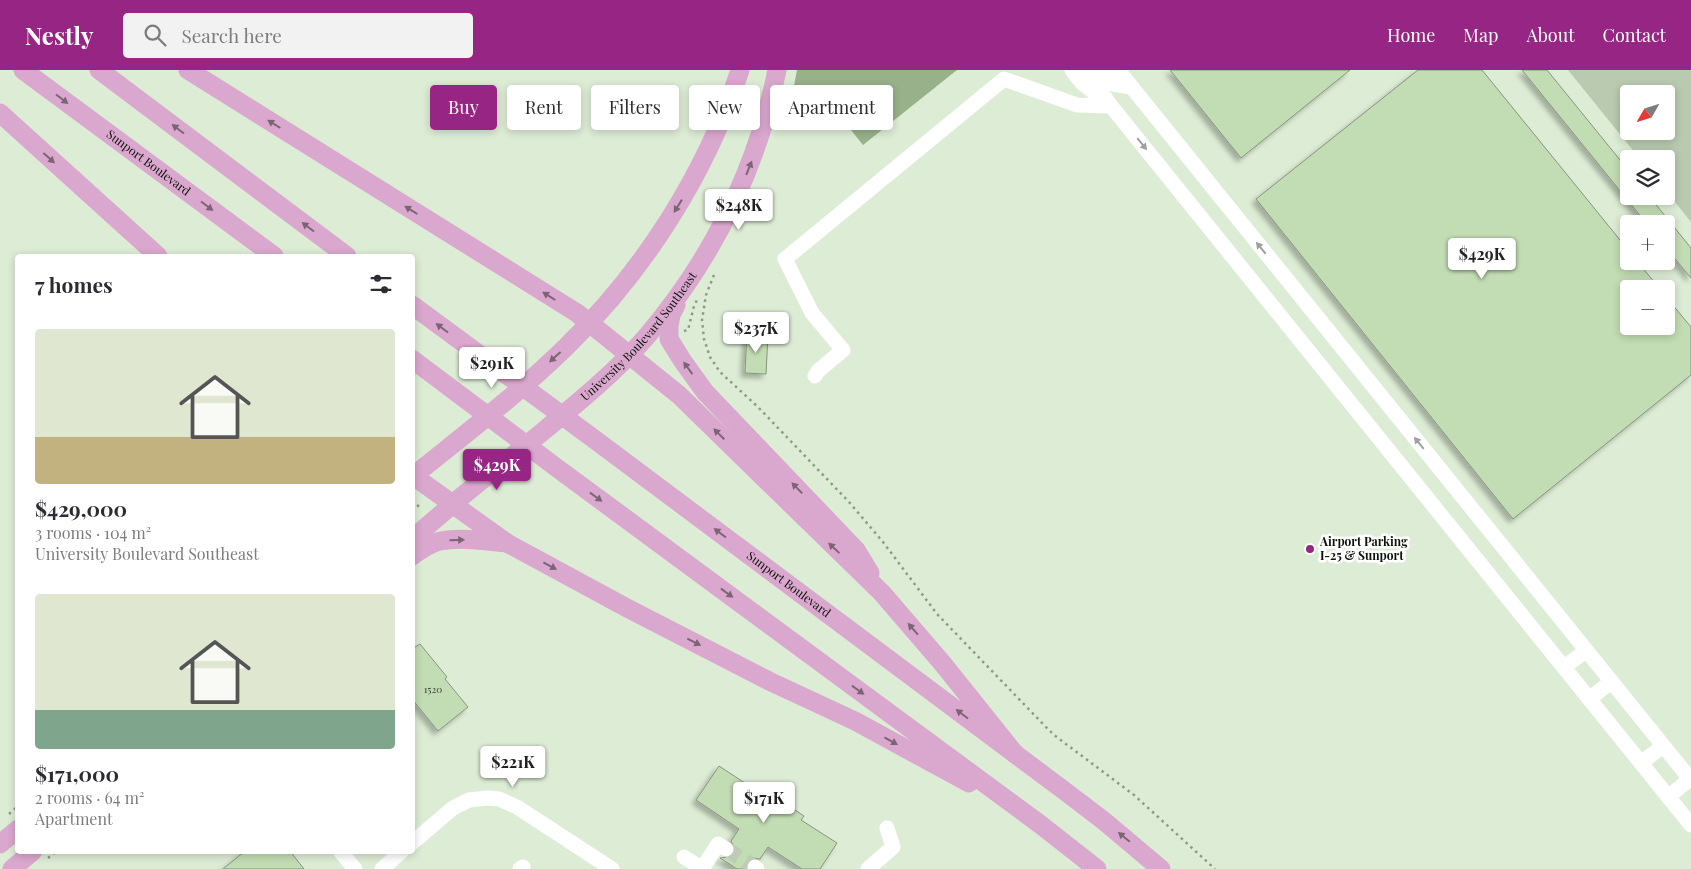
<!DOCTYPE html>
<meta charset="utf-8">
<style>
body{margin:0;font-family:"Playfair Display",serif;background:#f2f2f3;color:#2b2b33;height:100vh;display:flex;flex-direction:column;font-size:19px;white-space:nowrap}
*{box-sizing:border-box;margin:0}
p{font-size:16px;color:#7c7c81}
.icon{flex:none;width:28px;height:28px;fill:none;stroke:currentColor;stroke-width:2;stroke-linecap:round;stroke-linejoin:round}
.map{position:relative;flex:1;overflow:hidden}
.sheet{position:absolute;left:15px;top:184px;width:400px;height:600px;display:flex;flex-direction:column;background:#fff;border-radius:5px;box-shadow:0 2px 8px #0003}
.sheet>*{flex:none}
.top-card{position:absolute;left:430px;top:15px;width:475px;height:45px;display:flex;gap:10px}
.needle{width:32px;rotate:231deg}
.controls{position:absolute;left:1620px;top:15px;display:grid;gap:10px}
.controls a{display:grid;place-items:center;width:55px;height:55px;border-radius:5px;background:#fff;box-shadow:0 2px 8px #0003;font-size:25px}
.price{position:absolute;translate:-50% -42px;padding:0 11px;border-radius:5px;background:#fff;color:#222;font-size:16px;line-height:32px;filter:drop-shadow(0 1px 2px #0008)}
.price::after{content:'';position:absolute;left:50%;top:30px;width:15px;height:11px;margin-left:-8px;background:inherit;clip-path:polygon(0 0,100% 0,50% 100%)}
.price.selected{background:#972583;color:#fff}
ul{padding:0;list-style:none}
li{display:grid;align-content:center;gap:10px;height:265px;padding:0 20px}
li span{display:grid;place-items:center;height:155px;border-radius:5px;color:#555}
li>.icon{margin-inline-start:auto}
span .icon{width:90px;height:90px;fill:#fffc;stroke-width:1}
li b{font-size:21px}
h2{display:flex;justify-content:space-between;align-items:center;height:60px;padding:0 20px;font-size:21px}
.chip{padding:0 18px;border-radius:5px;background:#fff;box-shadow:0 2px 8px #0003;font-size:18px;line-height:45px}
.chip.selected{background:#972583;color:#fff}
header{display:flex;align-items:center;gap:30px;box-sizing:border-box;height:70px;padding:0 25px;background:#972583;color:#fff}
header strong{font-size:24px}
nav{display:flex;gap:28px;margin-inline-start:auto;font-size:18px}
.search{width:350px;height:45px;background:#f2f2f3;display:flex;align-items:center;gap:12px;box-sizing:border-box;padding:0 18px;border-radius:5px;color:#7c7c81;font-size:19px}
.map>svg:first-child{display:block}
</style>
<header>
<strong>Nestly</strong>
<div class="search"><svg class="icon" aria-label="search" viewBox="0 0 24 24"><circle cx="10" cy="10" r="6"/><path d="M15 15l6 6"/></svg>Search here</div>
<nav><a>Home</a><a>Map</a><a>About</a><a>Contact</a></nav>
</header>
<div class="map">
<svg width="1691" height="799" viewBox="0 0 1691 799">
<defs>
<filter id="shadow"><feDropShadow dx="-4" dy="4" stdDeviation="2.5" flood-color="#0004"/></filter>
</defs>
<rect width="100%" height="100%" fill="#ddecd5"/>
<!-- green -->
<path fill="#b9cab0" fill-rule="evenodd" d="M1568 0H1691V152L1666 121V89H1640ZM1629 24H1666V61H1629Z"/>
<!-- water -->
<polygon fill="#98b18a" points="797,0 957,0 863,75 843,50 789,41"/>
<!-- building -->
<g fill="#c2dcb3" stroke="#879580" filter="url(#shadow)">
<polygon points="1170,0 1350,0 1241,88"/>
<polygon points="1418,0 1482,0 1629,181 1629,191 1637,191 1660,219 1629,219 1629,256 1666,256 1666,227 1691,257 1691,305 1513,449 1256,129"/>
<polygon points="1522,0 1547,0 1629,101 1629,126 1649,126 1691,178 1691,208 1666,178 1666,154 1647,154"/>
<polygon points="747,263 768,264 766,304 745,303"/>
<polygon points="420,574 447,607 445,609 468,637 438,661 412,629 412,579"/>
<polygon points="719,696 754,719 757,715 804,746 801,750 837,773 820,799 802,799 768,777 760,789 753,788 749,790 746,794 746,799 737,799 720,788 730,787 734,784 735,779 731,771 739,759 696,730"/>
<polygon points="245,781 290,781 304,799 223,799"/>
</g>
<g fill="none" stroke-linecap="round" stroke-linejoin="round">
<!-- minor-tunnel -->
<polyline stroke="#becbb6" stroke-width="15" stroke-dasharray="15 8" stroke-linecap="butt" points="726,779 755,797"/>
<!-- path -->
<g stroke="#8e9a88" stroke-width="2.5" stroke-dasharray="2.5 4" stroke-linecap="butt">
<polyline points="714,205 706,225 702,250 704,269 710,287 720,302 758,337 849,432 883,472 937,544 1044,655 1054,665 1134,725 1215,799"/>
<polyline points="684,261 688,260 694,236 698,228"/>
<polyline points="412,431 422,439"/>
<polyline points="9,744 18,736"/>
<polyline points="48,788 57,781"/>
</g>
<!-- minor -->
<g stroke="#fff" stroke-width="15">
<polyline points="1072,0 1081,12 1100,27"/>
<polyline points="1086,0 1111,36 1691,755"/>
<polyline points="1102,0 1113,14 1131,17"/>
<polyline points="1118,0 1691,710"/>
<polyline points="815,306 818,301 843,280 812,243 785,189 1004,9 1077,35 1111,36"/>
<polyline points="1564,597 1586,581"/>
<polyline points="1589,629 1611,612"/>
<polyline points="1641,693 1663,676"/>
<polyline points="1668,727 1690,709"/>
<polyline points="412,773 453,738 469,730 488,728 499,729 517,737 612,799"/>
<polyline points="340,781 355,799"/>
<polyline points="684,787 703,799"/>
<polyline points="755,797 757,799"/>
<polyline points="382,799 402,781"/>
<polyline points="520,799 523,797"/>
<polyline points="702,799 718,774 726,779"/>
<polyline points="868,799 893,777 887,758"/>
</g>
<!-- major -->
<g stroke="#daa7ce" stroke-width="19">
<path id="s1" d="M23 0 274 186"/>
<polyline points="99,0 347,186"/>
<polyline points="188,0 577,243 679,325 882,523 943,594 1015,684"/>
<polyline points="0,43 158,186"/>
<path id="s2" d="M412 235 590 366 1066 722 1104 751 1161 799"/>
<polyline points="676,235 671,245 669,256 669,269 682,290 705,322 856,480 870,503"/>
<polyline points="412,289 557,398 1041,755 1097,799"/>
<polyline points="412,405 507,473 627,538 769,611 855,651 969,713"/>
<path d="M412 407C464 365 518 324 566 277 644 201 706 104 740 0"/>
<path id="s3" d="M412 469C426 457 439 446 453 434 479 411 508 390 535 368 574 336 614 304 647 266 712 189 757 99 777 0"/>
<path d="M412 486C421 480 430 473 440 471 462 467 486 471 507 473"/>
<polyline points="0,774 18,759"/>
<polyline points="12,799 33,781"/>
</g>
</g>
<!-- one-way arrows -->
<defs><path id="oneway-solid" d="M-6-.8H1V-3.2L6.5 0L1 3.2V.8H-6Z" transform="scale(1.25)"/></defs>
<g fill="#7d6475">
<use href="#oneway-solid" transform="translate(62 29) rotate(37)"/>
<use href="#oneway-solid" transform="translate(274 54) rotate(-148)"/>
<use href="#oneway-solid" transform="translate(178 59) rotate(-143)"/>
<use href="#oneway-solid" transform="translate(49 88) rotate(42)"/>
<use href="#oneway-solid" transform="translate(749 98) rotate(-68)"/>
<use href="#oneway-solid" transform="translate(207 136) rotate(37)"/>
<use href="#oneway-solid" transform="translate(678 136) rotate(122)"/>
<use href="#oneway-solid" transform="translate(411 140) rotate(-148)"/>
<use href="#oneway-solid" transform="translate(308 157) rotate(-143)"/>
<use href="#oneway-solid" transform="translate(549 226) rotate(-148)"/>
<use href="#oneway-solid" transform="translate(442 258) rotate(-143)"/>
<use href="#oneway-solid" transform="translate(555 287) rotate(138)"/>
<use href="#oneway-solid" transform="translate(688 298) rotate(-126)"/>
<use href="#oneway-solid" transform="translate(719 364) rotate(-135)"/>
<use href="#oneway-solid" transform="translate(797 418) rotate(-134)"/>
<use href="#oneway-solid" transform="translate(596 427) rotate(36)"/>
<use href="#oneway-solid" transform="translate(720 463) rotate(-143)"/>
<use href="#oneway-solid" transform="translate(457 470) rotate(-1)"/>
<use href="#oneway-solid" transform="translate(834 478) rotate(-137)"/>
<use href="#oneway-solid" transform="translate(550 496) rotate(28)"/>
<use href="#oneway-solid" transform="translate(727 523) rotate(36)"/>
<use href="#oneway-solid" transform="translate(913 559) rotate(-131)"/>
<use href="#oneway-solid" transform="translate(694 572) rotate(27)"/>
<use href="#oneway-solid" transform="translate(858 620) rotate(36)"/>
<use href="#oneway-solid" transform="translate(962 644) rotate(-143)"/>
<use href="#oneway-solid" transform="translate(891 671) rotate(29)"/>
<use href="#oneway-solid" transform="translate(1124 767) rotate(-140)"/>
</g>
<g fill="#9ea09d">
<use href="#oneway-solid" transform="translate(1142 74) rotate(51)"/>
<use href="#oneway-solid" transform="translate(1261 178) rotate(-129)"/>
<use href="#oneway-solid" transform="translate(1419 373) rotate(-129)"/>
</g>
<!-- markers -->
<circle fill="#972583" stroke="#fff" stroke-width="2" cx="1310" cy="479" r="5"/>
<g text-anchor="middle" stroke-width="5" stroke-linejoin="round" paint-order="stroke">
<!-- number labels -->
<g font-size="10" fill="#3a4434">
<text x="433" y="623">1520</text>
</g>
<!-- street labels -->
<g font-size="12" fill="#0c1109" stroke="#fff">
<text dy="4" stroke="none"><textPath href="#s1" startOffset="156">Sunport Boulevard</textPath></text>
<text dy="4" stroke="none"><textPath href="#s3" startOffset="305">University Boulevard Southeast</textPath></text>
<text dy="4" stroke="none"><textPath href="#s2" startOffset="469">Sunport Boulevard</textPath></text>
</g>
<!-- poi labels -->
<g font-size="12" font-weight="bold" fill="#0c1109" stroke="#fff" text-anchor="start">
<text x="1320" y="476">Airport Parking<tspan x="1320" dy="14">I-25 &amp; Sunport</tspan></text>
</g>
</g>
</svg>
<div class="controls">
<a><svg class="needle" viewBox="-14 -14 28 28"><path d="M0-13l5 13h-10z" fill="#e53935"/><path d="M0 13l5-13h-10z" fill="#7c7c81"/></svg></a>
<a><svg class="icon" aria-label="layers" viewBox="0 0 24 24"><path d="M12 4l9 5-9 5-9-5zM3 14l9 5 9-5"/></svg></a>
<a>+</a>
<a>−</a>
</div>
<b class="price" style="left:739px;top:161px">$248K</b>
<b class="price" style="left:1482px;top:210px">$429K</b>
<b class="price" style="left:756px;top:284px">$237K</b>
<b class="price" style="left:492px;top:319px">$291K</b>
<b class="price selected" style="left:497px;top:421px">$429K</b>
<b class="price" style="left:513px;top:718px">$221K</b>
<b class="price" style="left:764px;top:754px">$171K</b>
<div class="top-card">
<a class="chip selected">Buy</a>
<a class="chip">Rent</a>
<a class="chip">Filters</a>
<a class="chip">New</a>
<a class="chip">Apartment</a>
</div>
<section class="sheet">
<h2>7 homes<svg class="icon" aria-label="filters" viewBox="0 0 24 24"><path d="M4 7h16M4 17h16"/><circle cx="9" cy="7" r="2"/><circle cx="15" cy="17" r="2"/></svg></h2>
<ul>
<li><span style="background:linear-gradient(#dfe7d0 70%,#c2b280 0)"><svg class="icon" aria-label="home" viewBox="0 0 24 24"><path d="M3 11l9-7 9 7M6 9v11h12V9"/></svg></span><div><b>$429,000</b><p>3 rooms · 104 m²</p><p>University Boulevard Southeast</p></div></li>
<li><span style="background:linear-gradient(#dfe7d0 75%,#7fa58c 0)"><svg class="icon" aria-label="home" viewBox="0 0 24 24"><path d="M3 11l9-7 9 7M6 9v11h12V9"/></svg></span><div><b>$171,000</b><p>2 rooms · 64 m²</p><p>Apartment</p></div></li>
</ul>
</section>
</div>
